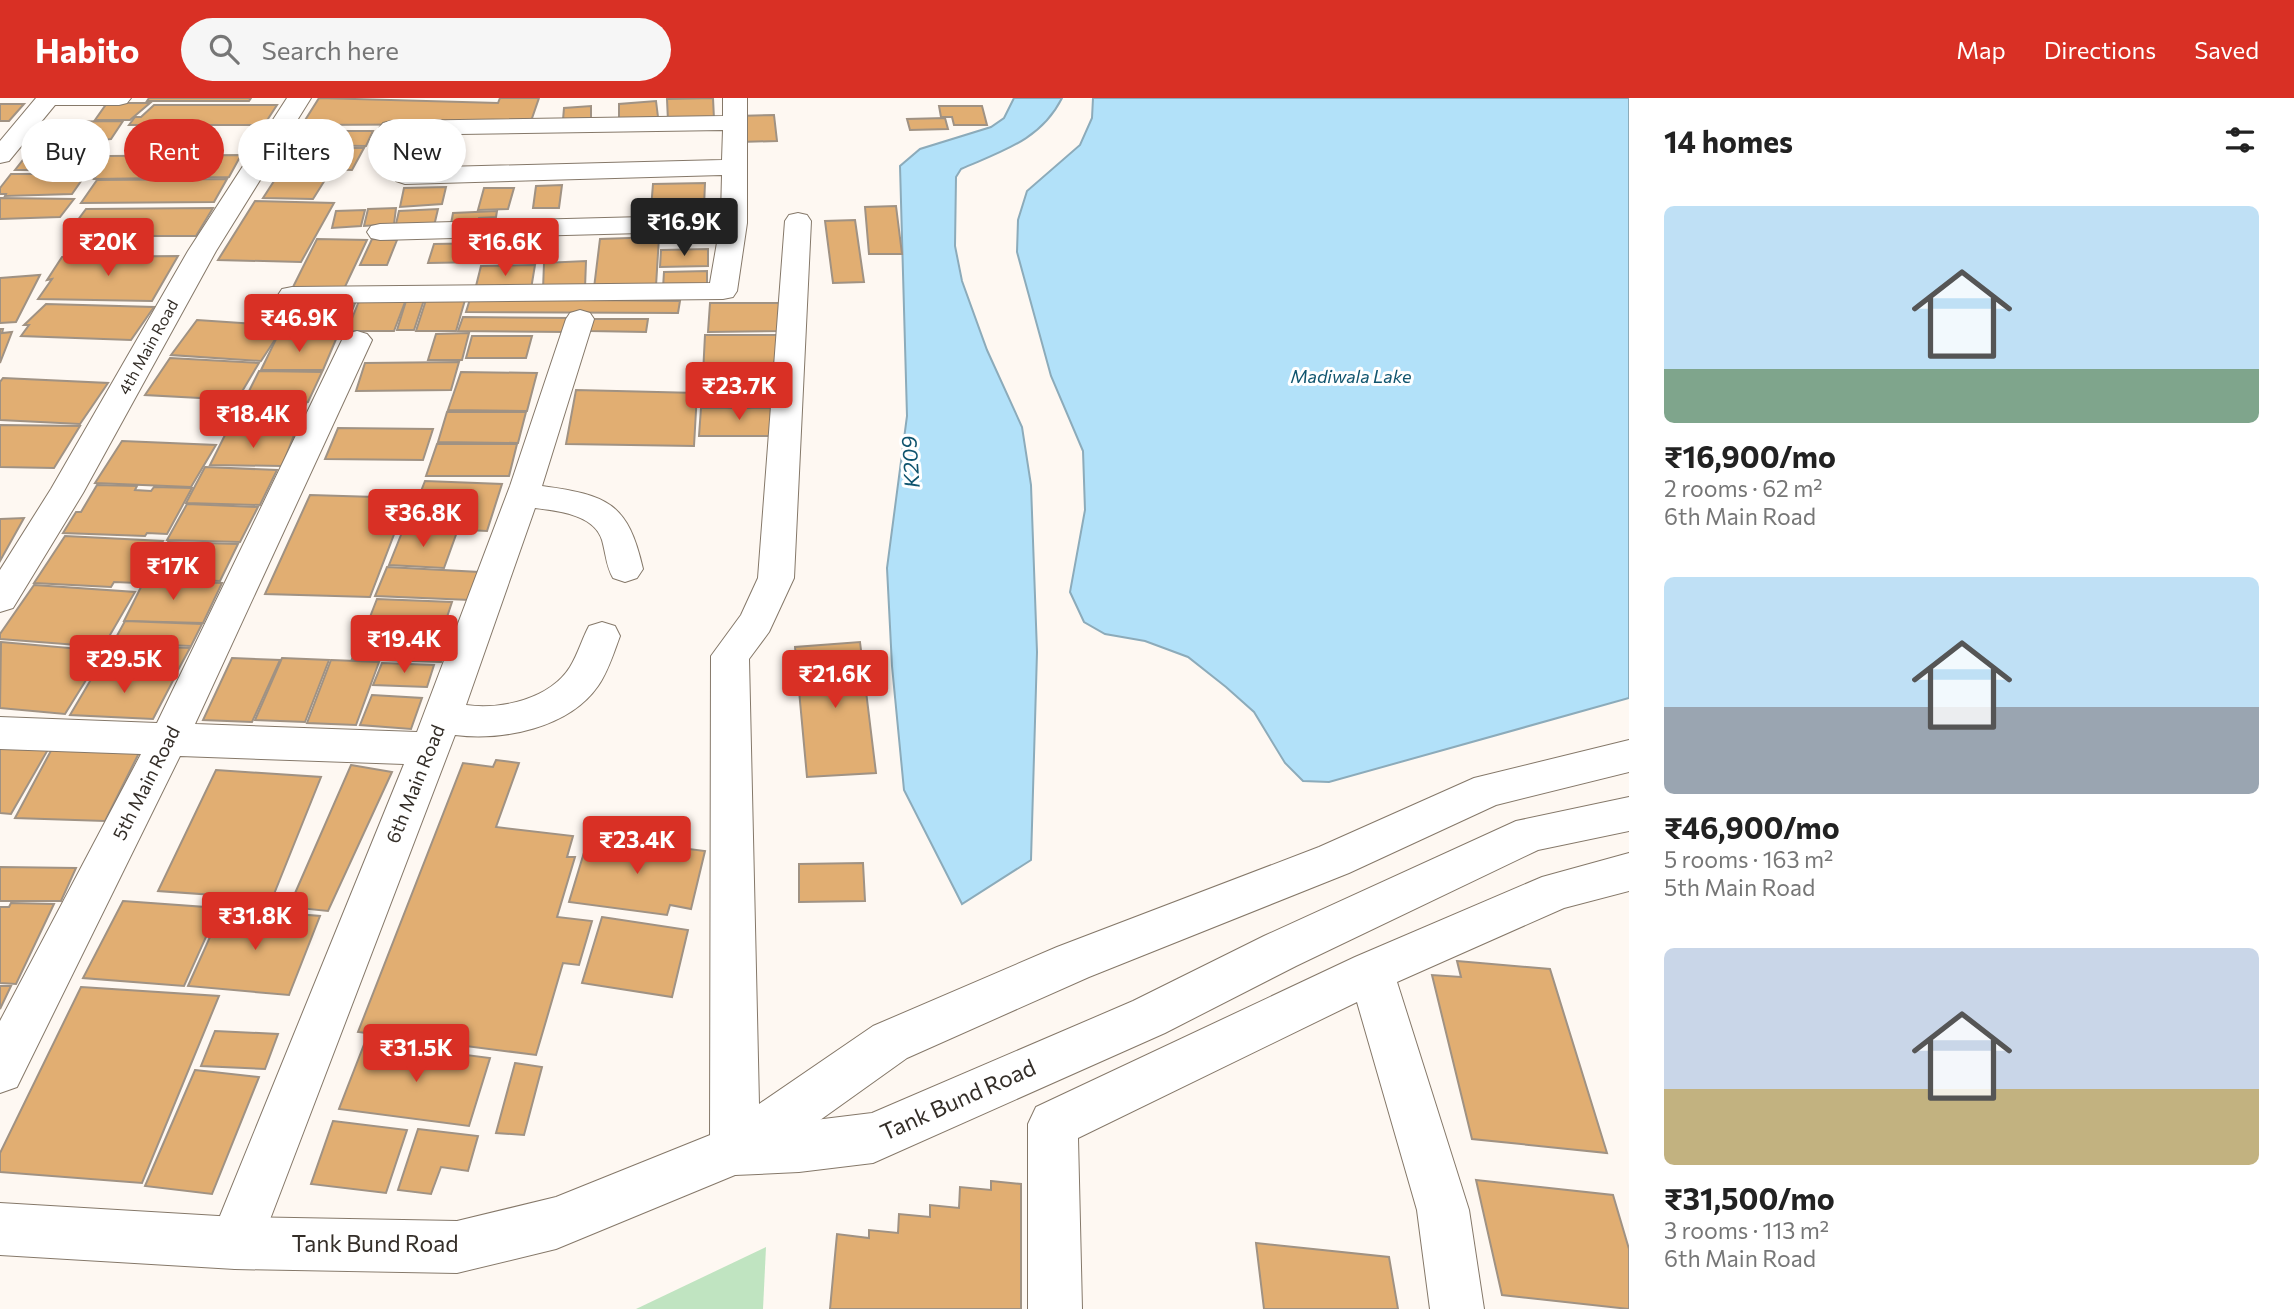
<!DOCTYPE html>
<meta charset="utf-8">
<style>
body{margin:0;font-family:Commissioner,sans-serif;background:#f6f6f6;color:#222;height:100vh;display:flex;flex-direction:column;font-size:26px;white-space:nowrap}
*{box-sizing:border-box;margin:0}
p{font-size:23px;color:#767676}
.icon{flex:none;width:38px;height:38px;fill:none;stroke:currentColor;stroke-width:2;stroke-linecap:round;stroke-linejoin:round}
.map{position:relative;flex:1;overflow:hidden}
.sheet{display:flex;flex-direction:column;background:#fff;width:665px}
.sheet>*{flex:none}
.banner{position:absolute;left:21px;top:21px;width:665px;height:63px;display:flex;gap:14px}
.price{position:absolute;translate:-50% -60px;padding:0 16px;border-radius:7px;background:#d93025;color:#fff;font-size:23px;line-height:46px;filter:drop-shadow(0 2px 4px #0008)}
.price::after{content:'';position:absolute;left:50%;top:42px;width:21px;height:16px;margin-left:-10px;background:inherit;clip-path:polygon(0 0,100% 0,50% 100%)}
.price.on{background:#222;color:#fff}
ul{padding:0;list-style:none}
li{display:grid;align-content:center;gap:14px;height:371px;padding:0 35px}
li span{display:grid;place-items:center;height:217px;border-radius:10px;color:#555}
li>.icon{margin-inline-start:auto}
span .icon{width:126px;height:126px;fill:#fffc;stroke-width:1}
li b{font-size:30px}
h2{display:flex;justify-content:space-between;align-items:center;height:84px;padding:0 35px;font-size:30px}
.chip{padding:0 24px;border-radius:32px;background:#fff;box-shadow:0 4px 10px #0003;font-size:24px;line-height:63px}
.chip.on{background:#d93025;color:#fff}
header{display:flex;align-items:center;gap:42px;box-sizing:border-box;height:98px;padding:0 35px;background:#d93025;color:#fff}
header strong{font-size:33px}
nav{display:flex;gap:38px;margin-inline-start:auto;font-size:24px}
.search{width:490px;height:63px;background:#f6f6f6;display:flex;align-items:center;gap:18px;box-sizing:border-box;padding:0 24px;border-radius:38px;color:#767676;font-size:26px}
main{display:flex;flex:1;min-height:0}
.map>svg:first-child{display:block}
</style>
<header>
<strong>Habito</strong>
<div class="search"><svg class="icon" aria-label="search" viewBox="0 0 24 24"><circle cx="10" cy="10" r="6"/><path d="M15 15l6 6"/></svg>Search here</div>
<nav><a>Map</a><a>Directions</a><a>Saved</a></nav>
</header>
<main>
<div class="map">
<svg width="1629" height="1211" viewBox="0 0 1629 1211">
<rect width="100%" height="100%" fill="#fef8f2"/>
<!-- green -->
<polygon fill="#c0e4c1" points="766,1149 763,1211 636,1211"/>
<!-- water -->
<g fill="#b2e1f9" stroke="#8cabba" stroke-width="2">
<path d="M1014 0H1062C1041 42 1002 53 961 71L956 79 955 148 962 183 987 252 1022 329 1031 387 1037 554 1031 762 962 806 904 692 892 568 887 470 907 318 900 68 920 51 991 29 1004 20Z"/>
<polygon points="1093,0 1629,0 1629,600 1329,684 1303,683 1285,665 1254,614 1226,589 1188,559 1145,543 1105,536 1084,524 1070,494 1085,412 1083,353 1051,278 1017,154 1018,122 1027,93 1080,47 1092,20"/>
</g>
<!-- building -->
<g fill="#e1ae72" stroke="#a09283" stroke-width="2">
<polygon points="149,0 251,0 249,3 147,3"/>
<polygon points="319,0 498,5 500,0 539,0 530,26 302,27"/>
<polygon points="713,0 714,21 668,23 667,1"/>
<polygon points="656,3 658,19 619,21 619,6"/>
<polygon points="107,5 150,5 130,22 95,22"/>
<polygon points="0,6 24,6 9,23 0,23"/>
<polygon points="154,7 277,7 264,27 129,27 135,19 141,19"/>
<polygon points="591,8 591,20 563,22 564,10"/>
<polygon points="939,8 982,8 987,27 954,27 952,19 941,19"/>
<polygon points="774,17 777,43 739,44 737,18"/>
<polygon points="945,20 948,31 910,32 907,21"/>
<polygon points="123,23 111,41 23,49 42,24"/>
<polygon points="293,33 373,33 366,48 284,47"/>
<polygon points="86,50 103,50 88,72 15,72 30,53"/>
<polygon points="320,50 364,50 352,72 307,71"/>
<polygon points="241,57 229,79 94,81 109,58"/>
<polygon points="11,76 86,76 72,96 5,98 6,96 0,96 0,90"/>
<polygon points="276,80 325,82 313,101 263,100"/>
<polygon points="227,81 214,104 81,105 97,82"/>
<polygon points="705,85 704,109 651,111 653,86"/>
<polygon points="562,87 559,110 533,110 536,88"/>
<polygon points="446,89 442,106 400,109 404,90"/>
<polygon points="484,90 514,90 508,111 478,112"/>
<polygon points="0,100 74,101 60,119 0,121"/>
<polygon points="255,103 334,105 301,164 218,162"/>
<polygon points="896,108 902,156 869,156 865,109"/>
<polygon points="213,110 196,138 66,138 86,111"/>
<polygon points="396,110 394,126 364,128 368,111"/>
<polygon points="438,111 434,128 395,130 399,113"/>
<polygon points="365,112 361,128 332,130 336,113"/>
<polygon points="497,113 496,119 479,120 478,124 451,126 453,115"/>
<polygon points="855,122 864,184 833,185 825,123"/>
<polygon points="659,139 656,188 594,190 600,141"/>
<polygon points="317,141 367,142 343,193 291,193"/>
<polygon points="372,141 397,142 387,167 360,167"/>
<polygon points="490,145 485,164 428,165 434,146"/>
<polygon points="708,151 708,168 660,169 661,152"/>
<polygon points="178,158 152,203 38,201 52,181 47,182 62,159"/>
<polygon points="586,163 585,190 543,192 544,165"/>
<polygon points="535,167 531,191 475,192 481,168"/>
<polygon points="707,173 707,189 663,190 664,174"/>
<polygon points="40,177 16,224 0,225 0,180"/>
<polygon points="470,201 680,203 678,215 466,214"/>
<polygon points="424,202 414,232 397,232 406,203"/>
<polygon points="426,202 465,202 456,233 416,233"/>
<polygon points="289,203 356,203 342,236 280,237 286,225 279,225"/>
<polygon points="359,203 405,204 394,233 347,233"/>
<polygon points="710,205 781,205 780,233 708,234"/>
<polygon points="46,206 154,209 131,242 21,238 29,227 24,227"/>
<polygon points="463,219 571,220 568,234 458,233"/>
<polygon points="592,221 648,221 646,234 590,233"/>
<polygon points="197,222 284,228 261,263 171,257"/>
<polygon points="0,231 3,231 2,235 12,234 0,265"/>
<polygon points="469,235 462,262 428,262 436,236"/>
<polygon points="705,237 783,237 783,275 703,276"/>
<polygon points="472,238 532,238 526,260 466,260"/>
<polygon points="277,239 337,239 323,272 261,272"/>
<polygon points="170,260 259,265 237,302 145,297"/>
<polygon points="459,264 451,292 356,293 365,265"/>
<polygon points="259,273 322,274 308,304 244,303"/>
<polygon points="461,274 537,275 527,313 448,312"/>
<polygon points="780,277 781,306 700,307 701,279"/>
<polygon points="3,280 108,285 80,326 0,322 0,284"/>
<polygon points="576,292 697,295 694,348 566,346"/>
<polygon points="244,305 306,306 292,336 229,334"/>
<polygon points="701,310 778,310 777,338 699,338"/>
<polygon points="447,314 526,314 518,345 438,344"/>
<polygon points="0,327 80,328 54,370 0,369"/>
<polygon points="338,330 433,331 423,362 325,361"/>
<polygon points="225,337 294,337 282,368 210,367"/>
<polygon points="122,343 216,347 191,389 95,385"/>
<polygon points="437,346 517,346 509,378 426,378"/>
<polygon points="205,369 277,372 260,407 186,405"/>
<polygon points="425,383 502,386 487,433 407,429"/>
<polygon points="97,387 137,388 135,392 151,393 154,389 192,390 167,436 147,435 145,438 63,435 76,414 81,414"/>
<polygon points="310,397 408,400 370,499 265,496"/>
<polygon points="187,406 258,409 240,444 167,442"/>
<polygon points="24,420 0,463 0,421"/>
<polygon points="403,432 457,434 444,470 389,467"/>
<polygon points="65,438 163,443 138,485 114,484 111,489 34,485"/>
<polygon points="168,444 238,446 220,483 149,481"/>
<polygon points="387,469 479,474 470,502 375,498"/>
<polygon points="144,483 222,485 203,525 124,523"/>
<polygon points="34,487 135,494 103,549 0,541 0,536"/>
<polygon points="377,501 452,504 440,540 363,537"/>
<polygon points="125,523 202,526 191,548 113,545"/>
<polygon points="360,539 448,543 441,564 352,561"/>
<polygon points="1,544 104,553 65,616 0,610"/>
<polygon points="860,544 876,675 807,679 795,549"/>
<polygon points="111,547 190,550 177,574 98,571"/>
<polygon points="232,560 280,562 252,624 203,622"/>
<polygon points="282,560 329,562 305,624 255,622"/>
<polygon points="331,562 379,564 356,627 307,625"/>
<polygon points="382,565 434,567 427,589 373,587"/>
<polygon points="96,573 176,577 153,621 70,617"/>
<polygon points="372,597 422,600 411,631 360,627"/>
<polygon points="0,645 50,648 11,716 0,715"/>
<polygon points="54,647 141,651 105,723 15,720"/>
<polygon points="496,662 519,665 496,729 573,738 567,759 575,759 557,819 592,823 579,867 563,865 536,957 358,934 463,665 493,669"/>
<polygon points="351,667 392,674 328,813 289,809"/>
<polygon points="216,672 321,679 272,801 158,793"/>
<polygon points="589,738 705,753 691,811 670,807 667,817 569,804"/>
<polygon points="863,765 865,803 799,804 799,766"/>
<polygon points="0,769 76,770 61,803 0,803"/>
<polygon points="123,803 219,810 184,888 83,880"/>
<polygon points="11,805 54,806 16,886 0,885 0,809 9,809"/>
<polygon points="223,810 320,818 289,897 188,888"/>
<polygon points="602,819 688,832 672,899 582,885"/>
<polygon points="1457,863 1550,871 1607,1055 1472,1041 1432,877 1461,879"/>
<polygon points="0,888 11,888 0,911"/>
<polygon points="81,889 219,898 142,1085 0,1074 0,1055"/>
<polygon points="215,933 278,936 265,971 201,968"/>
<polygon points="365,944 490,960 469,1028 339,1011"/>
<polygon points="515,965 542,969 524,1037 496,1035"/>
<polygon points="195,972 259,979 212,1096 145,1088"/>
<polygon points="333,1023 407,1032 386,1095 311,1086"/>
<polygon points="418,1031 478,1038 468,1073 441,1069 431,1096 398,1092"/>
<polygon points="1476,1082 1613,1097 1629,1151 1629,1211 1502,1197"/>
<polygon points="991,1083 1021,1086 1021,1211 830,1211 837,1136 869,1140 869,1132 898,1135 899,1116 930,1119 930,1107 959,1110 960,1089 991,1092"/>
<polygon points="1256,1145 1389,1159 1398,1211 1264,1211"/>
</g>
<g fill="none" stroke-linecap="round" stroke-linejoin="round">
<!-- minor casing -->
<g stroke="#857869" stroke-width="2">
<g id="minor">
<polygon points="36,0 131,0 127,5 119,7 55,7 9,63 0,65 0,43"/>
<polygon points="287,0 311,0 216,153 83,395 13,510 0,514 0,472 51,391 188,153"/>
<polygon points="723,0 747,0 747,125 737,193 733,199 723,201 292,205 282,203 278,197 282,191 292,189 710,185 719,133 380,142 371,140 367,134 371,128 380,126 721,117 722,77 405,86 396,83 392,78 396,73 405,70 722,62 723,32 391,37 383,35 379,30 383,25 391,23 723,18"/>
<polygon points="798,115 807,117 811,123 794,480 769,534 749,561 759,1006 873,928 1057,849 1319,749 1474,680 1629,642 1629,674 1496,707 1349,775 1089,879 907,960 753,1070 735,1077 717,1070 710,1052 711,558 741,517 758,480 785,123 789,117"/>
<path d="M580 212 590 215 594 221 542 388C608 397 628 405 643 471L637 480 625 484 613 480C606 468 606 456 602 442 594 416 557 413 535 410L466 607C501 612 550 601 570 569 578 556 582 541 589 528L602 524 615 528 620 538C614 554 608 574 598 588 569 630 503 643 455 637L261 1145 253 1163 235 1171 217 1163 209 1145 404 666 180 658 17 989 0 995V923L141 656 0 651V619L157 625 342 242 347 236 357 233 367 236 372 242 195 626 417 634 510 388 566 221 570 215Z"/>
<polygon points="1629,755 1629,793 1564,810 1397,884 1469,1112 1484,1211 1430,1211 1417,1112 1357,904 1078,1040 1082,1211 1028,1211 1028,1026 1036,1009 1355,859 1542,779"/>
</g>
</g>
<!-- major casing -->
<g stroke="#857869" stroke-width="2">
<polygon id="major" points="1629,699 1629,733 1538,752 1296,868 1165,935 873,1065 799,1074 735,1077 556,1151 457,1175 235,1171 0,1157 0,1105 235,1119 457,1123 556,1099 735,1027 799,1024 872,1015 1133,903 1264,838 1516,723"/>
</g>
<!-- minor -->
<use href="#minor" fill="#fff" fill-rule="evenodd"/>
<!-- major -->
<use href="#major" fill="#fff" fill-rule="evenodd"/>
</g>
<g text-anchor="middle" stroke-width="6" stroke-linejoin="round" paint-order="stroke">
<!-- far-street labels -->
<g font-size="16" fill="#342e28" stroke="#fff">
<text transform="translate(148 249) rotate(-61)" y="6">4th Main Road</text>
</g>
<!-- far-water labels -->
<g font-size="18" font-style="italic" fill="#0f546e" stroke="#fff">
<text x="1351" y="285">Madiwala Lake</text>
</g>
<!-- street labels -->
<g font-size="19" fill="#342e28" stroke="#fff">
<text transform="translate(146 685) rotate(-63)" y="7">5th Main Road</text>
<text transform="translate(415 686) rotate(-68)" y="7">6th Main Road</text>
</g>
<!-- water labels -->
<g font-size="21" font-style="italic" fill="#0f546e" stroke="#fff">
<text transform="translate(911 364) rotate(-94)" y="7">K209</text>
</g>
<!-- near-street labels -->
<g font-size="23" fill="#342e28" stroke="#fff">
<text transform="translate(958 1002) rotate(-24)" y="8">Tank Bund Road</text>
<text x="375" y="1154">Tank Bund Road</text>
</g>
</g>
</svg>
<b class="price on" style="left:684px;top:160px">₹16.9K</b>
<b class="price" style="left:108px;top:180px">₹20K</b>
<b class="price" style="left:505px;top:180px">₹16.6K</b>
<b class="price" style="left:299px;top:256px">₹46.9K</b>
<b class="price" style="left:739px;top:324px">₹23.7K</b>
<b class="price" style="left:253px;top:352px">₹18.4K</b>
<b class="price" style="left:423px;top:451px">₹36.8K</b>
<b class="price" style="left:173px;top:504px">₹17K</b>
<b class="price" style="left:404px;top:577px">₹19.4K</b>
<b class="price" style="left:124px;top:597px">₹29.5K</b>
<b class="price" style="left:835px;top:612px">₹21.6K</b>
<b class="price" style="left:637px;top:778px">₹23.4K</b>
<b class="price" style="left:255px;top:854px">₹31.8K</b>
<b class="price" style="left:416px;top:986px">₹31.5K</b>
<div class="banner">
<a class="chip">Buy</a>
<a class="chip on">Rent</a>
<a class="chip">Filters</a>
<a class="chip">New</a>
</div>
</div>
<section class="sheet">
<h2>14 homes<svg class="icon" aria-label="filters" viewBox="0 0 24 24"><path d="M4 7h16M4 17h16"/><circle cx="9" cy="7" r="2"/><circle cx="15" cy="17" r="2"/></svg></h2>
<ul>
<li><span style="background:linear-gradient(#bfe0f5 75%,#7fa58c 0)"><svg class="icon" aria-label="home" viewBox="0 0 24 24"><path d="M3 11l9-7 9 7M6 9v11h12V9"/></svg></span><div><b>₹16,900/mo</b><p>2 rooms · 62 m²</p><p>6th Main Road</p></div></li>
<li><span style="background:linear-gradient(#bfe0f5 60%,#9aa5b1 0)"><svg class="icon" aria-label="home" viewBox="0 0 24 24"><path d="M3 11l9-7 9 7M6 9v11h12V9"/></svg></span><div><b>₹46,900/mo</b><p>5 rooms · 163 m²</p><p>5th Main Road</p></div></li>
<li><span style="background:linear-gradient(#c9d6e8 65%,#c2b280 0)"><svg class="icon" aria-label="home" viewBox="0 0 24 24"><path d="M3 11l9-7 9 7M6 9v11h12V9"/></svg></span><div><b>₹31,500/mo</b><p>3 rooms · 113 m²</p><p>6th Main Road</p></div></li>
</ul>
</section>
</main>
